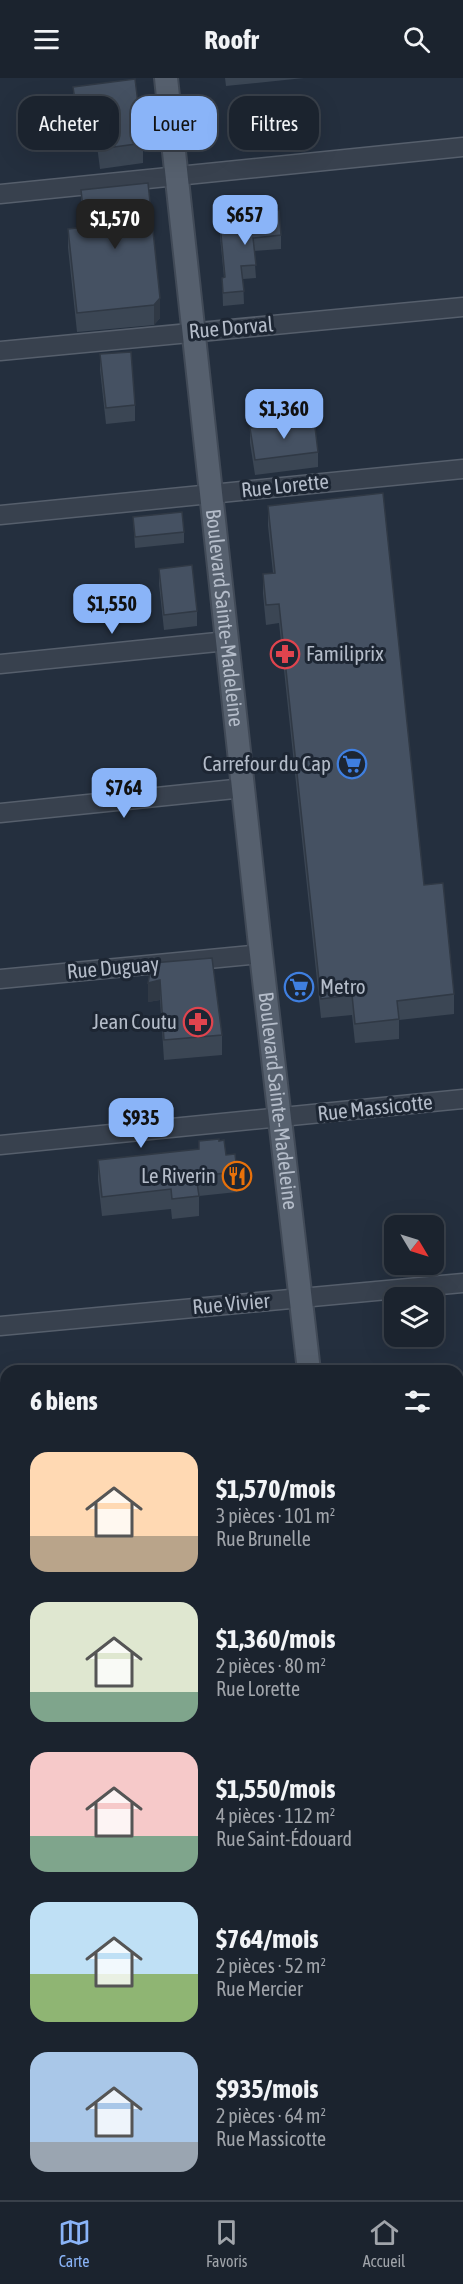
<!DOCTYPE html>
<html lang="fr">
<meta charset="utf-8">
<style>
body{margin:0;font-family:"Asap Condensed",sans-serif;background:#242b36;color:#f1f3f6;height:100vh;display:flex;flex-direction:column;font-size:22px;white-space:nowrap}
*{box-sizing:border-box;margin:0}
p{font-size:20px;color:#a0a4aa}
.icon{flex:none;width:33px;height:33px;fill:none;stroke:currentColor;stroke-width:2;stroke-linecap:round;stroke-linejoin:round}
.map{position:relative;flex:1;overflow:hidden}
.side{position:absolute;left:0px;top:1287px;width:464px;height:836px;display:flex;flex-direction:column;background:#1b232e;border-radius:18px 18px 0 0;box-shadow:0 6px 24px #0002,0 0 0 2px #39404a}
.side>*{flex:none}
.hud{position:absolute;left:18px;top:18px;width:428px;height:54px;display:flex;gap:12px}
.needle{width:39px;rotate:128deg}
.tools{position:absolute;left:384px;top:1137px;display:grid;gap:12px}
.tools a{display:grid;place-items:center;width:60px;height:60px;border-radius:12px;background:#1b232e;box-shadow:0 6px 24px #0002,0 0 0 2px #39404a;font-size:30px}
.price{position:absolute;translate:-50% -51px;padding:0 14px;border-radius:12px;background:#8ab4f8;color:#111;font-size:20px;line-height:39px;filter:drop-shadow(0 2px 3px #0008)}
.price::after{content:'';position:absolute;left:50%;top:36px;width:18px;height:14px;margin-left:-9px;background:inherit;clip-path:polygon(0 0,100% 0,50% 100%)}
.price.on{background:#222;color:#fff}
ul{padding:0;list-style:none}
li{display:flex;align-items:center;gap:18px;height:150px;padding:0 30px}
li span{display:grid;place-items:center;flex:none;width:168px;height:120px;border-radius:18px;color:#555}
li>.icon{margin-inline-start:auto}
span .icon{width:72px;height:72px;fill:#fffc;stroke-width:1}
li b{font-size:26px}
h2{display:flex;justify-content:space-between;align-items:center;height:72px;padding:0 30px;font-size:26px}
.pill{padding:0 21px;border-radius:18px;background:#1b232e;box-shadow:0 6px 24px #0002,0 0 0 2px #39404a;font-size:21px;line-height:54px}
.pill.on{background:#8ab4f8;color:#111}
header{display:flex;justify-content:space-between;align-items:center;height:78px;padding:0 30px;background:#1b232e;font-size:27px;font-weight:700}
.tabs{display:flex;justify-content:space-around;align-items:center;height:84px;border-top:2px solid #39404a;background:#1b232e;font-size:16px;color:#a0a4aa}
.tabs a{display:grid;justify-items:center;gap:3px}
.tabs .on{color:#8ab4f8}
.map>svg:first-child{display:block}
</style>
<header><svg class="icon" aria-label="menu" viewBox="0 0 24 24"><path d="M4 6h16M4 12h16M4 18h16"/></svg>Roofr<svg class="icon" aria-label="search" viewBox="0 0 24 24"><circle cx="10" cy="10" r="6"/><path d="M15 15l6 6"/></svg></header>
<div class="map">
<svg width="463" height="2122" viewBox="0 0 463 2122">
<rect width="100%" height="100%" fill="#242f3e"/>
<!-- green -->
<g fill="#263c3f">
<polygon points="6,1968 6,2116 32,2117 32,2122 0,2122 0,1969"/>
<polygon points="47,2117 215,2117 191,2122 48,2122"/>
</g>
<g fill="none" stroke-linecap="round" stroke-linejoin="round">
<!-- minor casing -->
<g stroke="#565f6c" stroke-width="21">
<g id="minor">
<polyline points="0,116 463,69"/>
<polyline points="0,273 463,229"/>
<polyline points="0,437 463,391"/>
<polyline points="0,586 227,563"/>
<polyline points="0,735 244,710"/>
<polyline points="0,901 261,876"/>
<polyline points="0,1067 463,1021"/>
<polyline points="0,1248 463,1205"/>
<polyline points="458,1401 463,1401"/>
<polyline points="0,1446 6,1445"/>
<polyline points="458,1583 463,1583"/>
<polyline points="0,1609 6,1664"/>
<polyline points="0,1763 6,1819"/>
<polyline points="458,1778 463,1777"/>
<polyline points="458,1931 463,1931"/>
<polyline points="0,1969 6,1969"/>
<polyline points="458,2091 463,2090"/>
<polyline points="47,2116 48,2122"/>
</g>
</g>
<!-- major casing -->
<g stroke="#414a57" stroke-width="26">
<g id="major">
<path id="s1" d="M166 0 261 876 309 1293"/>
<polyline points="401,2116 401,2122"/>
</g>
</g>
<!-- path -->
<g stroke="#44595c" stroke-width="3" stroke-dasharray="4.5 4.5" stroke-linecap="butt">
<polyline points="0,2045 6,2045"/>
<polyline points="67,2116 69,2122"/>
<polyline points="120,2122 128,2116"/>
<polyline points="250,2122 277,2116"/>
</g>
<!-- minor -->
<use href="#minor" stroke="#38414e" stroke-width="18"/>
<!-- major -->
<use href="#major" stroke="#56606e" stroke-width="22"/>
</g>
<!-- wall -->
<g fill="#3b4654">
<polygon points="225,0 304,0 226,8"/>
<polygon points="73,9 143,65 143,85 100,91 96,60 78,62 73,29"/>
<polygon points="148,105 160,240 154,247 77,254 68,170 68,151 83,149 81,131 81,112"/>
<polygon points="254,134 281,157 281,171 254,173 256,200 243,201 244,226 223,228 222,200 224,200 220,159 220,146 254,143"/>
<polygon points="100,276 135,327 135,343 106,346 100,292"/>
<polygon points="250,350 318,374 318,389 255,397 250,365"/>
<polygon points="268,428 424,807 454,916 454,936 399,942 399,961 355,965 352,937 321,940 279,545 266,547 263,516 263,496 273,495 268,448"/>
<polygon points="133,439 184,454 184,465 135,470"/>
<polygon points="159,491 197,533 197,548 164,552 159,506"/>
<polygon points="152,885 222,957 222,977 164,982 160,922 148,924"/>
<polygon points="199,1063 226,1077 237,1094 237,1114 199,1118 199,1138 172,1141 171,1131 102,1138 98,1102 98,1082 199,1071"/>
<polygon points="463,1420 463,1475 458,1475 458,1421"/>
</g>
<!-- shaded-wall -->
<g fill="#303945">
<polygon points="160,220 160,240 154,247 154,227"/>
<polygon points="160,902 160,922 148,924 148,905"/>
</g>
<!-- building -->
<g fill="#455162" stroke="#303945" stroke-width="1.5">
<polygon points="135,1 143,65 100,71 96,40 78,42 73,9"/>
<polygon points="148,105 160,220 154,227 77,235 68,151 85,149 81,112"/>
<polygon points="279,132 281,157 253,160 256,187 241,188 244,213 223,215 222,200 225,199 220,146 255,143 254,134"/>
<polygon points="131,274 135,327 106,330 100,276"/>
<polygon points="314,341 318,374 255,382 250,350"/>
<polygon points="383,415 424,807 443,805 454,916 397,923 399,941 355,946 352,917 321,921 279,526 266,527 263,496 275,495 268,428"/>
<polygon points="182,434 184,454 135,459 133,439"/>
<polygon points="192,487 197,533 164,537 159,491"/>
<polygon points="212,880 222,957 164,962 160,902 148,905 152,885"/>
<polygon points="219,1061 219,1063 224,1062 226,1077 235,1076 237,1094 196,1098 199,1118 172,1121 171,1111 102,1119 98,1082 199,1071 199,1063"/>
<polygon points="463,1420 463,1455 458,1456 458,1421"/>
</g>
<!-- icons -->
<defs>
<g id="pharmacy-ring" transform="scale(1.5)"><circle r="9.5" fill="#1d2633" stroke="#e0444e" stroke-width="1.5"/><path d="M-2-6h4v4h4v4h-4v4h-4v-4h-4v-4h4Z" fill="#e0444e"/></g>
<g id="supermarket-ring" transform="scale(1.5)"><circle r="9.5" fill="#1d2633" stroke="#3f7fe0" stroke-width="1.5"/><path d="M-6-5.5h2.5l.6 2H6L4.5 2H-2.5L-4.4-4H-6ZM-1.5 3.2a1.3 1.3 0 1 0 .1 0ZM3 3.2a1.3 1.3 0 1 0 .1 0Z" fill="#3f7fe0"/></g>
<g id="restaurant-ring" transform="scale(1.5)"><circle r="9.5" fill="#1d2633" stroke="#e8710a" stroke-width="1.5"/><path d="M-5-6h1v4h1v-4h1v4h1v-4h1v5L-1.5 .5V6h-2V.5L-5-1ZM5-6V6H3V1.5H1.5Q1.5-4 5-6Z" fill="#e8710a"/></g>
</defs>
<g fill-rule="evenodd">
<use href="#pharmacy-ring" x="285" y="576"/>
<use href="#supermarket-ring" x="352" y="686"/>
<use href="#supermarket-ring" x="299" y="909"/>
<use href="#pharmacy-ring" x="198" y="944"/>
<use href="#restaurant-ring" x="237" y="1098"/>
</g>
<g text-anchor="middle" stroke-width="6" stroke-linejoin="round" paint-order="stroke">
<!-- street labels -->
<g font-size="21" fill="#b4bcc9" stroke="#1d2633">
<text transform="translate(231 250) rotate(-5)" y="7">Rue Dorval</text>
<text transform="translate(285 408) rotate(-6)" y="7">Rue Lorette</text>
<text dy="7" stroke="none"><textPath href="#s1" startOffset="543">Boulevard Sainte-Madeleine</textPath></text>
<text transform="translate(113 890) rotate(-5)" y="7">Rue Duguay</text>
<text dy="7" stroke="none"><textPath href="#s1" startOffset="1029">Boulevard Sainte-Madeleine</textPath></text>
<text transform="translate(375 1030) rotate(-6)" y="7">Rue Massicotte</text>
<text transform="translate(231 1226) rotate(-5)" y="7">Rue Vivier</text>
</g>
<!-- poi labels -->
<g font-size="21" fill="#b4bcc9" stroke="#1d2633" text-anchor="end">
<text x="306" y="583" text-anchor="start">Familiprix</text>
<text x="331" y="693">Carrefour du Cap</text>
<text x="320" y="916" text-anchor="start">Metro</text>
<text x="177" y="951">Jean Coutu</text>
<text x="216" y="1105">Le Riverin</text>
</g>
</g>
</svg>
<div class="tools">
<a><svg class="needle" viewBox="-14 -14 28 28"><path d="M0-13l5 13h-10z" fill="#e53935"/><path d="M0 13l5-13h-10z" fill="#a0a4aa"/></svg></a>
<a><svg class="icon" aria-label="layers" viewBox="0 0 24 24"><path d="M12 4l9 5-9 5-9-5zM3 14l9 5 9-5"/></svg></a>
</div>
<b class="price" style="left:245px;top:168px">$657</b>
<b class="price on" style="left:115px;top:172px">$1,570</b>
<b class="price" style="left:284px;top:362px">$1,360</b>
<b class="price" style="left:112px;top:557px">$1,550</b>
<b class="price" style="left:124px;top:741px">$764</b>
<b class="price" style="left:141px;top:1071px">$935</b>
<div class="hud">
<a class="pill">Acheter</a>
<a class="pill on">Louer</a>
<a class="pill">Filtres</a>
</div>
<section class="side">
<h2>6 biens<svg class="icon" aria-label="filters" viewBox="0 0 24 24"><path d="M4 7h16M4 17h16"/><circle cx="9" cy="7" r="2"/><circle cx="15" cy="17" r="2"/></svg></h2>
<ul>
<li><span style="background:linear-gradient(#ffd9b3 70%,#b9a48a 0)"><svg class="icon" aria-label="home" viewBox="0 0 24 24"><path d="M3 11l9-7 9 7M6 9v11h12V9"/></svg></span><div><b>$1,570/mois</b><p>3 pièces · 101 m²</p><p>Rue Brunelle</p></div></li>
<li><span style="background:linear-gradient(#dfe7d0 75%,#7fa58c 0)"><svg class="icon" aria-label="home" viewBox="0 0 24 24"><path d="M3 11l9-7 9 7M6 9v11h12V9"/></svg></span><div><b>$1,360/mois</b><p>2 pièces · 80 m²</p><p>Rue Lorette</p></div></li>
<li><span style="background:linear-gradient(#f6c9c9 70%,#7fa58c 0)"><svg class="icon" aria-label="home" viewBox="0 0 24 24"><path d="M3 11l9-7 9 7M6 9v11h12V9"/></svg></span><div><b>$1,550/mois</b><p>4 pièces · 112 m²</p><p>Rue Saint-Édouard</p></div></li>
<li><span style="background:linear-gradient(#bfe0f5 60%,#8fb573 0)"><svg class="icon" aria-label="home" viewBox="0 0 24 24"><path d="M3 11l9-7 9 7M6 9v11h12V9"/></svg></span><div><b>$764/mois</b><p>2 pièces · 52 m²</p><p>Rue Mercier</p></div></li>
<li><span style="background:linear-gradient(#a9c7e8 75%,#9aa5b1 0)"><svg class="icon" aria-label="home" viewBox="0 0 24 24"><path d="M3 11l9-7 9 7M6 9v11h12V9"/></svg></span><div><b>$935/mois</b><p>2 pièces · 64 m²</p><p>Rue Massicotte</p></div></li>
</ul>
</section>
</div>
<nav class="tabs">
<a class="on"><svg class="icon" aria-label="map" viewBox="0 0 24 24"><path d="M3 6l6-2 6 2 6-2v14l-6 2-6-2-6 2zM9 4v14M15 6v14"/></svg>Carte</a>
<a><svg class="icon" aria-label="saved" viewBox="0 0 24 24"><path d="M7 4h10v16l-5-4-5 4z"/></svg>Favoris</a>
<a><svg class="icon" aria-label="home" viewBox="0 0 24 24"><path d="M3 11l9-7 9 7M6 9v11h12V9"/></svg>Accueil</a>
</nav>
